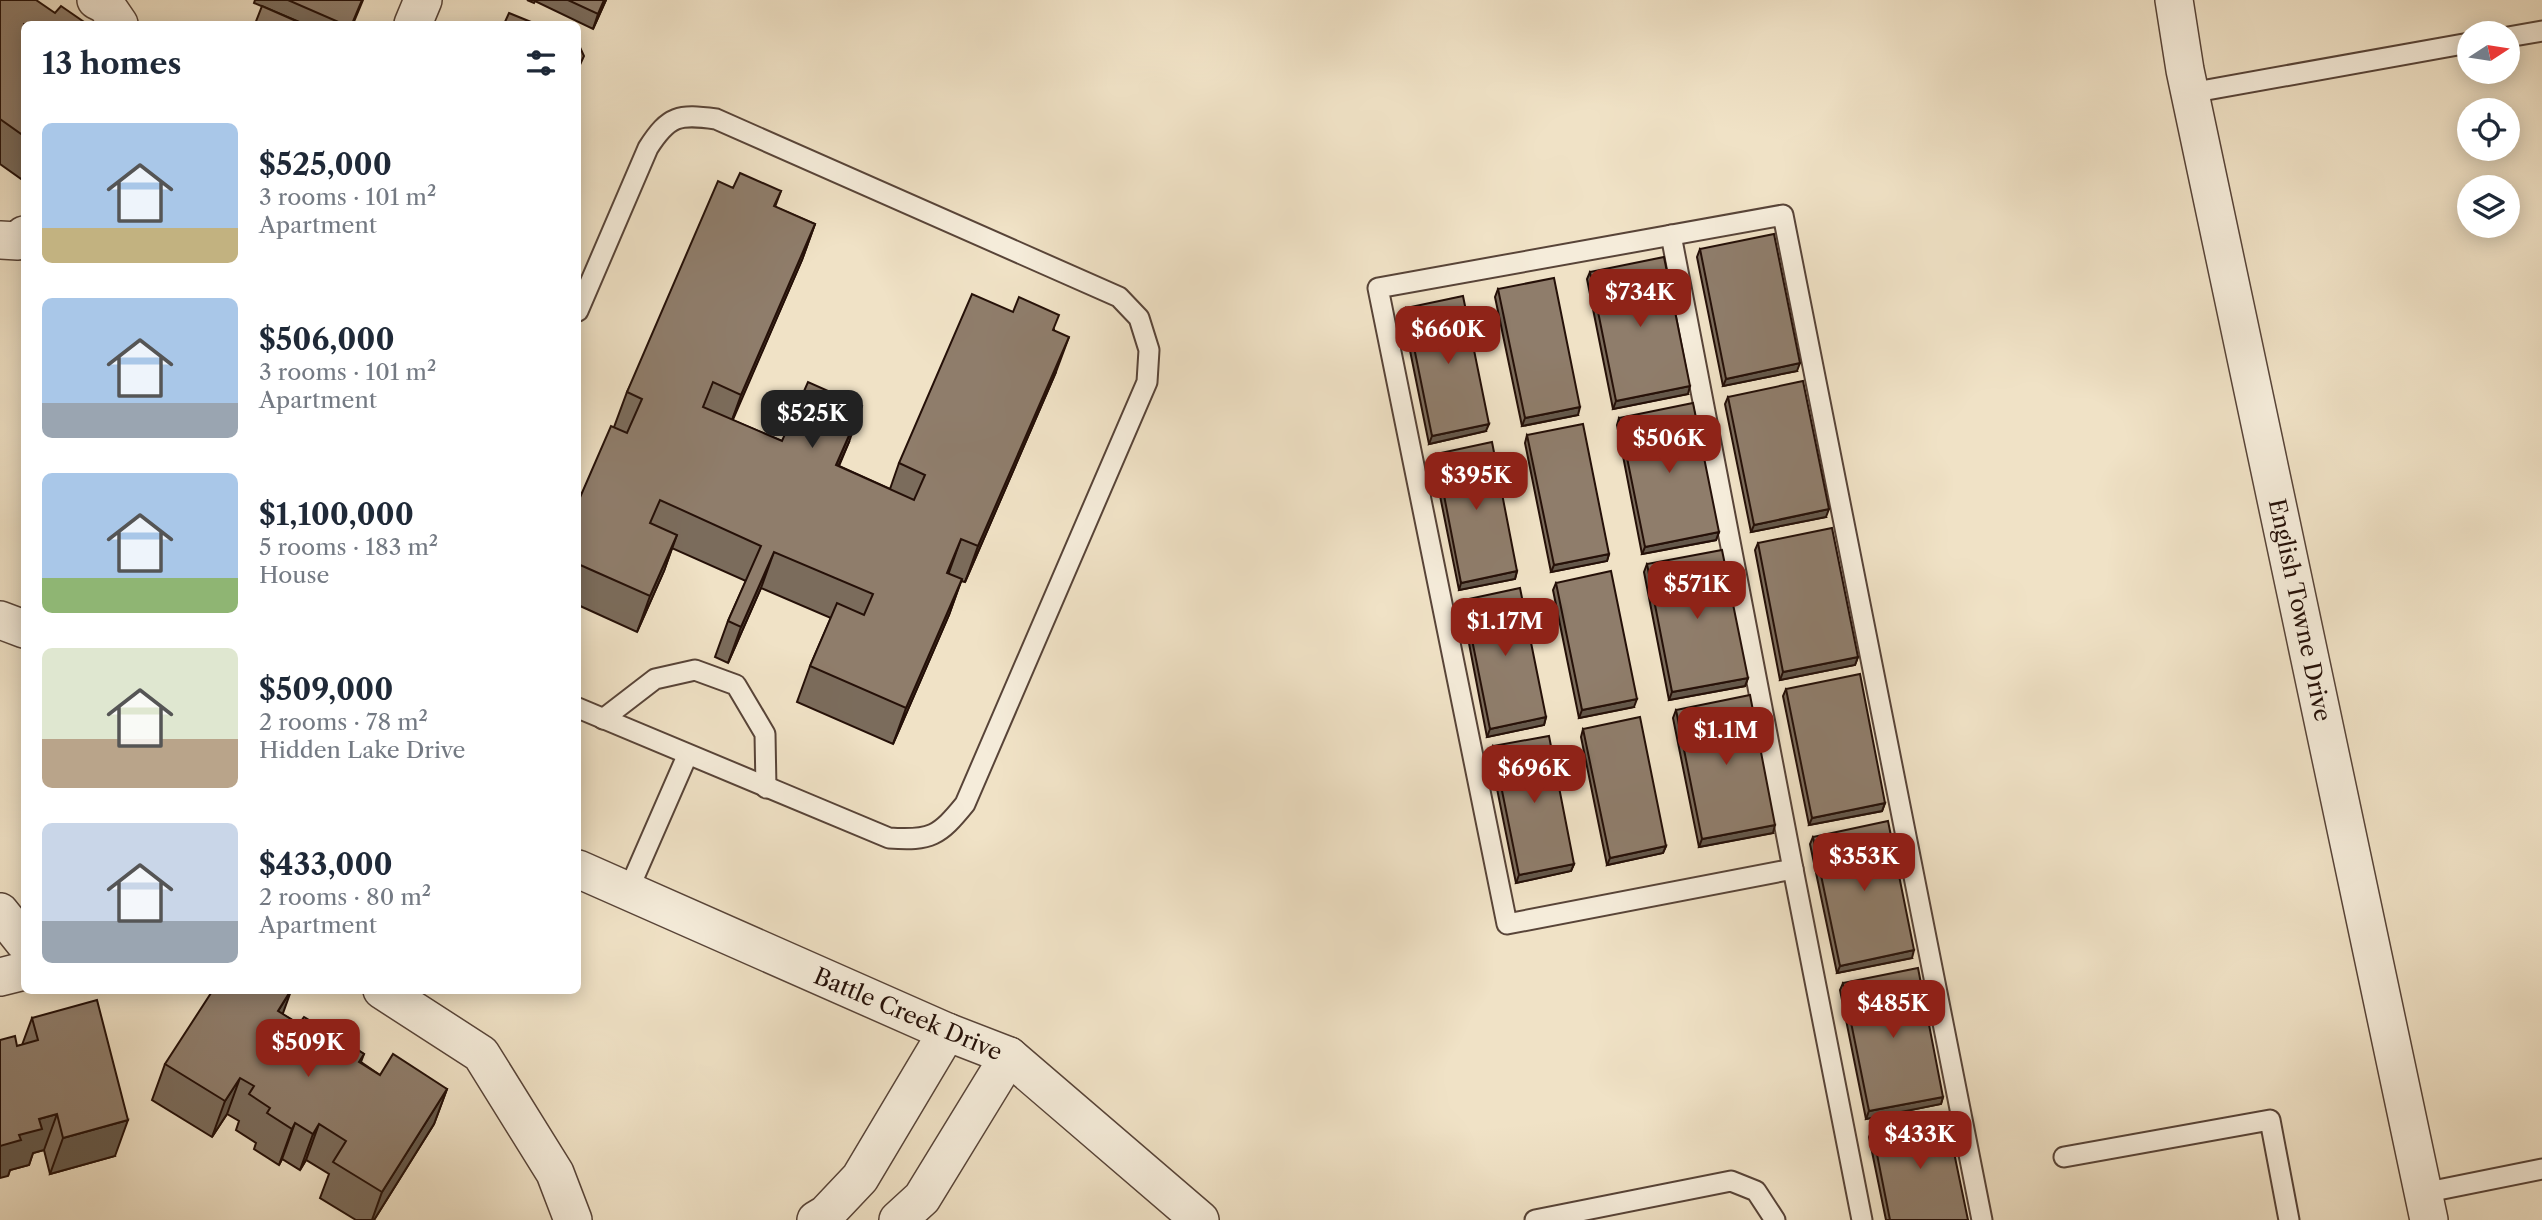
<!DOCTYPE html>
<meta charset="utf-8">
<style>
body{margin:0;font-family:"Libre Caslon Text",serif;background:#f6f6f7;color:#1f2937;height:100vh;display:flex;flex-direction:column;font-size:26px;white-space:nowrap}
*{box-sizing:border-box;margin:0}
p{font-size:23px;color:#747a83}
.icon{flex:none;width:38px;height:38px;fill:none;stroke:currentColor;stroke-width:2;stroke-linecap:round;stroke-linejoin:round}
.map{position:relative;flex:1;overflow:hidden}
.side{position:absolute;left:21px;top:21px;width:560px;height:973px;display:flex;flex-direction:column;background:#fff;border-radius:10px;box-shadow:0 4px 18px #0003}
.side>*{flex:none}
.needle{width:46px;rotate:78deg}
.controls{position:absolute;left:2457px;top:21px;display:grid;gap:14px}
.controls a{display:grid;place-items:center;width:63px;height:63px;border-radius:50%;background:#fff;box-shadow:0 4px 18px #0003;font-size:35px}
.price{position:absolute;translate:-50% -60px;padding:0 16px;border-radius:14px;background:#8f2418;color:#fff;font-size:23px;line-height:46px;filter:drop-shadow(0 2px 4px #0008)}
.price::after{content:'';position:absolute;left:50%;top:42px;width:21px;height:16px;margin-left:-10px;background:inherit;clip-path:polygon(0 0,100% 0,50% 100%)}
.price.active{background:#222;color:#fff}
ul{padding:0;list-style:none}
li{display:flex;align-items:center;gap:21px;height:175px;padding:0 21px}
li span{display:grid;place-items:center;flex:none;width:196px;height:140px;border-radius:10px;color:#555}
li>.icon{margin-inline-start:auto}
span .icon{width:84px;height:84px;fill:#fffc;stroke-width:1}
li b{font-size:30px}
h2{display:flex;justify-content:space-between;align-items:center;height:84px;padding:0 21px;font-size:30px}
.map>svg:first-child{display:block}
</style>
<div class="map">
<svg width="2542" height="1220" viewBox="0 0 2542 1220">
<rect width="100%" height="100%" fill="#f0e2c6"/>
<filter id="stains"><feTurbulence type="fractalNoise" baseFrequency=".00286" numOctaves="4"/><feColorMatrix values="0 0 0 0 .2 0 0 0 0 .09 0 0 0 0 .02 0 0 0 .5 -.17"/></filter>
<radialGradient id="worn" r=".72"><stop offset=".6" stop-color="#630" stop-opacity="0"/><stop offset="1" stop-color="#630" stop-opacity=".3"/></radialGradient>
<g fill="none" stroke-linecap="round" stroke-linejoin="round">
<!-- service casing -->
<g stroke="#584438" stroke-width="23">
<g id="service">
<polyline points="2508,37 2542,31"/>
<polyline points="2190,93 2469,43"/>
<polyline points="1671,235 1793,869"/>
<path d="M578 311 648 148C669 115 679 114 716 119L1119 297 1139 318 1149 350 1147 382 965 804C939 836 931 841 889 838L578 708"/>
<polyline points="603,719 655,679 695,670 736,685 765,734 766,788"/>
<polyline points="628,891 687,756"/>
<polyline points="2064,1157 2270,1120 2289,1220"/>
<polyline points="2423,1193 2542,1169"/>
<polyline points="1535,1220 1731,1181 1756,1191 1775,1220"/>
<polyline points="1862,1220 1793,869 1507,924 1378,288 1783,215 1982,1220"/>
</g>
</g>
<!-- minor casing -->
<g stroke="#584438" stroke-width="40">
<g id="minor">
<polyline points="96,0 106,5 119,24"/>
<polyline points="2174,0 2185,70 2429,1220"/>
<polyline points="413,24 423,0"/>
<polyline points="0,240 18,241 24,235"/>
<polyline points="0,620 24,629"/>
<polyline points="578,869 947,1032 1009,1056 1200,1220"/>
<polyline points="0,912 24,942"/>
<polyline points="0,977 24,971"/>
<polyline points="382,990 481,1054 555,1173 573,1220"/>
<polyline points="816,1220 826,1214 860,1178 947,1032"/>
<polyline points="898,1220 922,1198 1009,1056"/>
</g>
</g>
<!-- service -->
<use href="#service" stroke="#f5ecda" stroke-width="19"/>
<!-- minor -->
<use href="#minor" stroke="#f5ecda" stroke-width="37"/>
</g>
<!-- wall -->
<g fill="#7b6c5c" stroke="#251008" stroke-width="2">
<polygon points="0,0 55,13 87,24 24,24 24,181 0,164"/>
<polygon points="255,0 363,0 353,24 304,24 254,3"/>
<polygon points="527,0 606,0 593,29 535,1 534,3"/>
<polygon points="733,188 781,191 775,207 815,224 802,260 732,420 782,441 849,442 839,466 890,489 899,463 1054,330 1056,372 965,582 961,581 949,615 893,744 797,702 810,666 831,618 761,588 728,663 715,657 728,621 746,581 672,548 664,571 637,632 578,605 578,502 614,427 627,392"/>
<polygon points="1700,249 1797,371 1723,386 1697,257"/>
<polygon points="1590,272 1688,394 1613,409 1587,279"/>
<polygon points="1498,289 1578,415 1522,426 1495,297"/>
<polygon points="1406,308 1486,431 1429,444 1403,316"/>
<polygon points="1728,397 1826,517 1751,532 1725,404"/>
<polygon points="1619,418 1719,532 1716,540 1642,554 1617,425"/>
<polygon points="1527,435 1609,554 1607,561 1551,572 1525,443"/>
<polygon points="1436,454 1517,571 1515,579 1459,590 1433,461"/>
<polygon points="1758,543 1858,657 1855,665 1780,680 1755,550"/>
<polygon points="1647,564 1748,678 1745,686 1669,700 1644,572"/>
<polygon points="1556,583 1634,707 1579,718 1553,590"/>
<polygon points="1464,600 1546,717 1544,725 1487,737 1462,607"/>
<polygon points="1786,689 1885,803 1882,811 1809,825 1783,696"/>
<polygon points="1676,710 1773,833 1699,847 1673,718"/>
<polygon points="1583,729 1666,846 1663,853 1607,865 1581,737"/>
<polygon points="1493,746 1574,864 1571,871 1516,883 1490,754"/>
<polygon points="1813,837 1912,958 1837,973 1810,844"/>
<polygon points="1843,983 1943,1097 1941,1104 1866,1119 1840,990"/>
<polygon points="282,1014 299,1024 345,1042 364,1054 361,1062 380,1075 447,1089 434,1124 374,1220 356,1220 320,1198 329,1174 306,1160 300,1170 282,1159 279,1165 254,1149 256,1143 236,1130 239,1121 227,1114 212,1137 152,1100 165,1064"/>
<polygon points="32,1018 115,1156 50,1174 44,1150 33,1153 29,1165 10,1170 8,1176 17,1046 22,1045"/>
<polygon points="1872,1129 1968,1220 1886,1220 1869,1137"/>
</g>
<!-- shaded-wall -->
<g fill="#64584b" stroke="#251008" stroke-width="2">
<polygon points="604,0 606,0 593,29 598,14"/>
<polygon points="815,224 802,260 728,431 741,395"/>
<polygon points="1069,337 1056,372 965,582 978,546"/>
<polygon points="1800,363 1797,371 1723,386 1726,379"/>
<polygon points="1690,386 1688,394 1613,409 1616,401"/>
<polygon points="862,406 849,442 823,500 836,465"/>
<polygon points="1580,407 1578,415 1522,426 1525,418"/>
<polygon points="1489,424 1486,431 1429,444 1432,436"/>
<polygon points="1829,509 1826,517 1751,532 1754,525"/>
<polygon points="1719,532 1716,540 1642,554 1645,547"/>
<polygon points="677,535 664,571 637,632 650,596"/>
<polygon points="961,539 948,575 947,573"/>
<polygon points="774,552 761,588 728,663 741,627"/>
<polygon points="1609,554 1607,561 1551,572 1554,565"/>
<polygon points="1517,571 1515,579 1459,590 1461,583"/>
<polygon points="962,579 949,615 893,744 906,708"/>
<polygon points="1858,657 1855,665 1780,680 1783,672"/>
<polygon points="1748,678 1745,686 1669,700 1672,692"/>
<polygon points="1637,699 1634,707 1579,718 1582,710"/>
<polygon points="1546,717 1544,725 1487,737 1490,729"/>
<polygon points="1885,803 1882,811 1809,825 1812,818"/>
<polygon points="1775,825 1773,833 1699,847 1702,839"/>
<polygon points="1666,846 1663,853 1607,865 1610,858"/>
<polygon points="1574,864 1571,871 1516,883 1519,875"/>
<polygon points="1914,950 1912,958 1837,973 1840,966"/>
<polygon points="291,991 278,1027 278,1011"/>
<polygon points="240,1078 227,1114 212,1137 225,1101"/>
<polygon points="447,1089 434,1124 374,1220 372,1220 382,1192"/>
<polygon points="1943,1097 1941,1104 1866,1119 1869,1111"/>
<polygon points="57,1114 44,1150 33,1153 29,1165 10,1170 8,1176 0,1178 0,1146 19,1135 39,1119"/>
<polygon points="128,1120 115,1156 50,1174 63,1138"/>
<polygon points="295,1123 282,1159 279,1165 292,1129"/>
<polygon points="319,1124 306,1160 300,1170 313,1134"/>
</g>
<!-- building -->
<g fill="#8f7d6b" stroke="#251008" stroke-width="2">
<polygon points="0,0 36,0 55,13 61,6 87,24 24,24 24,136 0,119"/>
<polygon points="288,0 362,0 352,24 343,24"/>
<polygon points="568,0 604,0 598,14"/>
<polygon points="262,6 303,24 255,24"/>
<polygon points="509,13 536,24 504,24"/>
<polygon points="578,43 584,56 579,67 578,67"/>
<polygon points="740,173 781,191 774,206 815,224 741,395 713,382 703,407 782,441 808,382 862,406 836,465 914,500 925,475 899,463 972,294 1013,312 1019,297 1059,315 1053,330 1069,337 978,546 961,539 947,573 962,579 906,708 810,666 837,603 864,615 873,594 774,552 741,627 728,621 761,546 660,500 650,523 677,535 650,596 578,564 578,502 611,426 627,433 642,399 627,392 718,181 733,188"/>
<polygon points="1774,234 1800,363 1726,379 1700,249"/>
<polygon points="1664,257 1690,386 1616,401 1590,272"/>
<polygon points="1554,278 1580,407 1525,418 1498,289"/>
<polygon points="1463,296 1489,424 1432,436 1406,308"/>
<polygon points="1803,381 1829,509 1754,525 1728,397"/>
<polygon points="1693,403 1719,532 1645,547 1619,418"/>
<polygon points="1583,424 1609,554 1554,565 1527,435"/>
<polygon points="1492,442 1517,571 1461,583 1436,454"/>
<polygon points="1832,528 1858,657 1783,672 1758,543"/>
<polygon points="1722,550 1748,678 1672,692 1647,564"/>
<polygon points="1611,571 1637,699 1582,710 1556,583"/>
<polygon points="1520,588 1546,717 1490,729 1464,600"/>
<polygon points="1860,674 1885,803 1812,818 1786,689"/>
<polygon points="1750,695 1775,825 1702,839 1676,710"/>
<polygon points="1640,717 1666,846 1610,858 1583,729"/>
<polygon points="1549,736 1574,864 1519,875 1493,746"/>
<polygon points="1888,821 1914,950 1840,966 1813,837"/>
<polygon points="1918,968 1943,1097 1869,1111 1843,983"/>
<polygon points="213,990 291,990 278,1011 299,1024 304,1017 324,1029 328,1023 348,1036 344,1041 364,1054 359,1062 380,1075 393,1054 447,1089 382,1192 333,1162 346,1141 319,1124 313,1134 295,1123 292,1129 267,1113 270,1108 249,1094 254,1086 240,1078 225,1101 165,1064"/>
<polygon points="97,1000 128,1120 63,1138 57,1114 39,1119 42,1129 19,1135 21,1140 0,1146 0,1040 15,1036 17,1046 38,1040 32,1018"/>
<polygon points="1946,1114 1968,1220 1890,1220 1872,1129"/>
</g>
<g text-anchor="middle" stroke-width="5" stroke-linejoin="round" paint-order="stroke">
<!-- street labels -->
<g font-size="23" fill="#251008" stroke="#f5ecda">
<text transform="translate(2300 610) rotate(78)" y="8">English Towne Drive</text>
<text transform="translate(908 1014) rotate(23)" y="8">Battle Creek Drive</text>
</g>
</g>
<rect width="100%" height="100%" filter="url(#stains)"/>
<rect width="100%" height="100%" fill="url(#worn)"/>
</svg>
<div class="controls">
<a><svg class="needle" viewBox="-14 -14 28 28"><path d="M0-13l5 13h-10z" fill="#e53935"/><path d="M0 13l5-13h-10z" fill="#747a83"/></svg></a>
<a><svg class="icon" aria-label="locate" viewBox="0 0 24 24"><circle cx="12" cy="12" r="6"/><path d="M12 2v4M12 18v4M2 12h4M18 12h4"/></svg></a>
<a><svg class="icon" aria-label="layers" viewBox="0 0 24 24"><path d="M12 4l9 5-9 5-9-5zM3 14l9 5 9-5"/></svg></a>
</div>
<b class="price" style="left:1640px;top:329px">$734K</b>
<b class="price" style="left:1448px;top:366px">$660K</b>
<b class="price active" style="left:812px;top:450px">$525K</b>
<b class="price" style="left:1669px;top:475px">$506K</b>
<b class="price" style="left:1476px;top:512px">$395K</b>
<b class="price" style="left:1697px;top:621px">$571K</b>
<b class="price" style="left:1505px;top:658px">$1.17M</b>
<b class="price" style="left:1726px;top:767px">$1.1M</b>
<b class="price" style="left:1534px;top:805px">$696K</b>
<b class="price" style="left:1864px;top:893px">$353K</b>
<b class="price" style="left:1893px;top:1040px">$485K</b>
<b class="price" style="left:308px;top:1079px">$509K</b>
<b class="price" style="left:1920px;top:1171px">$433K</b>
<section class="side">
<h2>13 homes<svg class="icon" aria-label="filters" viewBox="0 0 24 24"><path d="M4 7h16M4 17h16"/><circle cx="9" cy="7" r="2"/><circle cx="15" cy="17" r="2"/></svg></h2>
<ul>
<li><span style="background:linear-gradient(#a9c7e8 75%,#c2b280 0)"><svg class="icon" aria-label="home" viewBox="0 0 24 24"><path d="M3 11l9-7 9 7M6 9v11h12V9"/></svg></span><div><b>$525,000</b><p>3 rooms · 101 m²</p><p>Apartment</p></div></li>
<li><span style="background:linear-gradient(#a9c7e8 75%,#9aa5b1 0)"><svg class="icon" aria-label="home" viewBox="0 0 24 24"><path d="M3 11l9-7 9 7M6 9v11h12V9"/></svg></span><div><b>$506,000</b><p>3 rooms · 101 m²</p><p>Apartment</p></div></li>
<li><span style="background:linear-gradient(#a9c7e8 75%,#8fb573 0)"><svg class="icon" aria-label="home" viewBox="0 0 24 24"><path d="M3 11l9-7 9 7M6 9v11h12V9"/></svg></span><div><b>$1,100,000</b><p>5 rooms · 183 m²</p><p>House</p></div></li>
<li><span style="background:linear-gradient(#dfe7d0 65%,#b9a48a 0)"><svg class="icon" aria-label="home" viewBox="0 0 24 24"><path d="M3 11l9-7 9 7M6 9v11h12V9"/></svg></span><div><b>$509,000</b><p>2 rooms · 78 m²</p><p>Hidden Lake Drive</p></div></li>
<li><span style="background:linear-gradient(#c9d6e8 70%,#9aa5b1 0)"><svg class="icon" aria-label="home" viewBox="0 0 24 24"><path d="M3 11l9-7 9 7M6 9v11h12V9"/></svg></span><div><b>$433,000</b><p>2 rooms · 80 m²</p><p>Apartment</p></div></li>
</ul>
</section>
</div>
